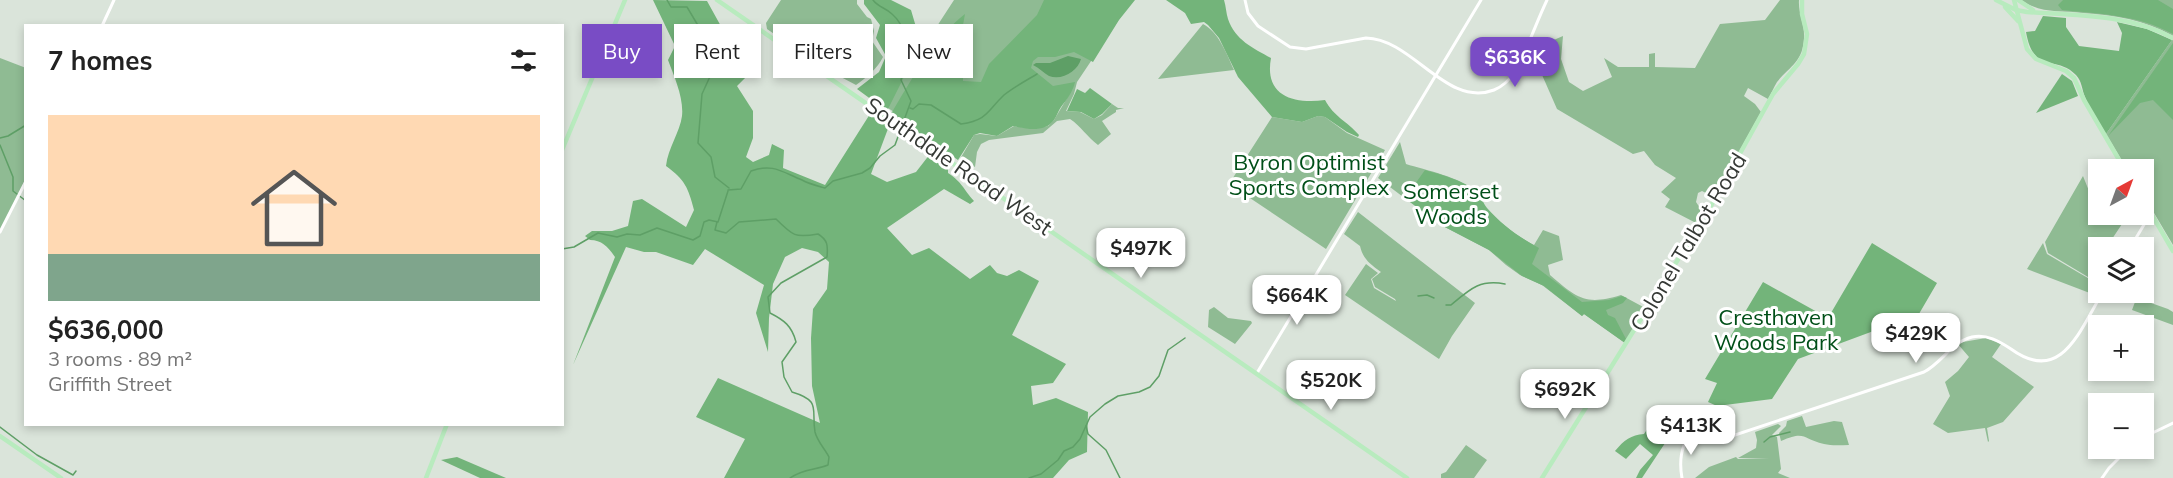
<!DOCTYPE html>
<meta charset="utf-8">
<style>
body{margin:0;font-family:Mulish,sans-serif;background:#f2f2f2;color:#222;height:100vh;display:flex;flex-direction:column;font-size:22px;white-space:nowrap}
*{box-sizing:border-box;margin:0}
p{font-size:20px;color:#767676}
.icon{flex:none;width:33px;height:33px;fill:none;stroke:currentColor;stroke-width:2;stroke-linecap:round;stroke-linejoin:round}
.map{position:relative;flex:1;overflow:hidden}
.panel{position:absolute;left:24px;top:24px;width:540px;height:402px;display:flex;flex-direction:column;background:#fff;border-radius:0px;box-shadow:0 3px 9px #0003}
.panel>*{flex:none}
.top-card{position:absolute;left:582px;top:24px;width:570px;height:54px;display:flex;gap:12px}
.needle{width:39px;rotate:41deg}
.tools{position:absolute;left:2088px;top:159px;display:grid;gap:12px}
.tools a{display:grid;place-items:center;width:66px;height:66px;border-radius:0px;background:#fff;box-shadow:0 3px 9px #0003;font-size:30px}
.price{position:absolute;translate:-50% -51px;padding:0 14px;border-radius:12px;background:#fff;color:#222;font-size:20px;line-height:39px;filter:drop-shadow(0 2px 3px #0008)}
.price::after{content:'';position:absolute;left:50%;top:36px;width:18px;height:14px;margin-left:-9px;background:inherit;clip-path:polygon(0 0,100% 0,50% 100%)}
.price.current{background:#794cc5;color:#fff}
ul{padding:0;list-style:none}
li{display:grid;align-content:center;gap:12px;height:318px;padding:0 24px}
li+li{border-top:2px solid #e0e0e0}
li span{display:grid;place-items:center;height:186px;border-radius:0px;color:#555}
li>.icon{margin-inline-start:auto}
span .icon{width:108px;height:108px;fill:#fffc;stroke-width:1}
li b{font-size:26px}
h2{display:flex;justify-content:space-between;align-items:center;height:72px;padding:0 24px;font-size:26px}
.tag{padding:0 21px;border-radius:0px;background:#fff;box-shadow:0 3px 9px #0003;font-size:21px;line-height:54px}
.tag.current{background:#794cc5;color:#fff}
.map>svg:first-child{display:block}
</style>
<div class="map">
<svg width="2173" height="478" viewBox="0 0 2173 478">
<rect width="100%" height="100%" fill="#dae4da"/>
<!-- green -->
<g fill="#8fbb93">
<path d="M781 0H857V4L867 17 871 19 874 31 872 41 883 57C878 68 866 78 856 85L822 67 767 29 766 23Z"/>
<path d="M954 0H1132L1077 82 1074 94 1066 111 1080 112 1094 119 1102 115 1112 104 1118 108H1124L1116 110V112L1102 121 1111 134 1098 145C1087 137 1081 126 1070 119L1057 121 1043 133 989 140 981 144 977 152 975 167 960 159 974 135 980 134 997 136 1014 126 1033 129 1048 126 1054 120 1073 88 1011 124 973 133 958 155 885 106Z"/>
<path d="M1780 0H1799C1798 13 1805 25 1804 38 1803 62 1790 66 1777 82 1774 87 1771 94 1768 99L1748 88 1744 96 1755 104 1761 112 1714 197 1702 191 1698 193 1696 202 1704 214 1698 224 1665 207 1670 199 1661 192 1676 178 1655 165 1644 151 1633 154 1557 109 1539 68 1549 42 1563 36 1561 59 1569 82 1583 91 1612 77 1604 58 1618 67H1649V54L1655 53V67L1695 68 1720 24 1765 20Z"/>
<path d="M2021 0H2173V36C2145 20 2115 15 2083 13 2059 10 2042 14 2021 0Z"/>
<path d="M1203 24C1219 32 1227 55 1234 70L1158 79Z"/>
<polygon points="2172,40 2173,40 2173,245 2144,196 2144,170 2127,169 2106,134"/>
<polygon points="0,58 26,68 25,182 0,233"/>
<polygon points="1318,116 1325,117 1347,133 1385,150 1326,249 1229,184 1272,117 1302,122"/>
<path d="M1400 142 1406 164C1425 170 1461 177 1476 192 1480 195 1481 203 1485 207 1500 223 1515 235 1534 245L1543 230 1559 236 1563 260 1548 265 1550 275C1577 298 1585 306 1621 295L1647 309 1625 343 1584 314 1582 316 1542 285 1520 275 1506 265 1489 250 1439 224 1378 178Z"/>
<polygon points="2083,176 2089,191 2098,199 2098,214 2121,215 2126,218 2112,239 2122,247 2098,248 2098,283 2048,253 2045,242"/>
<path d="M1358 212 1475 303 1452 336 1439 359 1345 295 1366 264 1378 273 1371 279 1374 288 1396 301 1395 299 1375 287 1372 279 1381 272C1370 264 1363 259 1360 246L1344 234Z"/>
<polygon points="2043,243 2047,254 2098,284 2098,290 2095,295 2027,269"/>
<polygon points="2109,293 2123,293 2168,309 2173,312 2173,325 2132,310 2135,302"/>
<polygon points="1214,307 1228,318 1251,321 1252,323 1235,344 1208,327 1209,310"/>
<polygon points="1986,338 2001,344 1992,357 2034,387 2003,422 1987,428 1989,441 1988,442 1985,428 1948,433 1933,424 1950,396 1945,382 1958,371 1969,357 1957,343"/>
<path d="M1802 416 1806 427 1834 421 1842 422 1849 445C1841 445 1832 446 1824 444 1802 439 1806 430 1781 441L1779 433 1786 426 1787 421Z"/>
<polygon points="1778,424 1781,426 1772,435 1777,437 1781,469 1778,473 1790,478 1695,478 1709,467 1736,457 1738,459 1769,459 1738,458 1756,448 1757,440 1755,432"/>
<polygon points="1466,445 1487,460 1474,478 1441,478 1441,474 1446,472"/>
</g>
<!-- forest -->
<g fill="#73b47a">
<path d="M653 0 707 1 748 75 737 86 753 111V138L746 157 753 162 769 155 772 144 784 150 783 168 825 185 870 114 889 126 871 174 887 182 916 172 930 154 948 167V173C963 183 963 189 974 201L970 204 944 189 887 228 912 255 929 248 970 279 990 265 997 273 1007 276 1019 270 1039 281 1012 335 1066 364 1053 383 1031 386 1033 405 1056 398 1088 412 1087 452 1069 460 1053 478H724L745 439 696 417 718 378 820 423 812 386 811 338 813 309 827 289 829 262 818 252 802 248 785 257 773 284 769 318 768 352 756 313 764 285 705 249 693 265 656 252H644L626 247 573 365 615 257C608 247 602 240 590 240L585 236 592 231H612L628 226 633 201 642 199 686 227 694 210C688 187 685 180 666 166 668 148 680 132 682 116 684 98 674 76 668 60L675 46Z"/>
<path d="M864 0H891L911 10 916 27C923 28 929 25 936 25L930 43 905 75 887 111 857 89 879 72 886 56 876 38 880 25 864 4Z"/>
<path d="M1044 0H1135L1119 20 1093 62 1074 52 1055 57H1038L1033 61 1031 68 1053 86 1075 82C1073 92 1067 99 1061 107 1058 111 1057 116 1054 120 1045 133 1026 129 1013 126L997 136 980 133 974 135 958 160 891 114C909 83 937 35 965 14L963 25 966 37 960 64 963 69V81L981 82 989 64 1037 15Z"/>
<path d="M1166 0H1224C1226 6 1226 13 1228 19 1235 40 1253 48 1271 58 1264 96 1293 104 1325 100 1334 117 1347 121 1359 135L1358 137 1347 132 1325 117 1318 116 1302 122 1272 117 1238 77 1219 38 1208 25 1204 22 1191 24 1185 13Z"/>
<path d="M2063 0H2158L2173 9V34C2138 15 2101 14 2062 10L2058 5Z"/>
<path d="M2043 16 2066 18V27L2079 46 2119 51 2122 33 2117 22 2147 29 2172 40 2106 134C2099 122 2090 110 2085 97 2082 90 2082 81 2076 75 2056 54 2034 76 2026 32L2035 31Z"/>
<polygon points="2173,43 2173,120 2153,100 2140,103 2108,136"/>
<polygon points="2062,74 2072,81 2078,96 2036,113"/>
<polygon points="1090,88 1112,104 1102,114 1094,119 1081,112 1067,111 1077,89 1085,93"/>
<path d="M1425 170C1442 175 1463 180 1477 192 1481 196 1483 203 1487 208 1502 225 1519 237 1539 248L1532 264 1582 302 1609 300 1622 296 1627 298 1623 303 1606 310 1608 315 1615 318 1626 339 1625 343 1584 314 1582 316 1544 286 1522 276 1489 250 1441 225 1405 198Z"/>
<polygon points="1872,243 1937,283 1916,319 1887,326 1798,359 1772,399 1717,406 1708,402 1717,383 1705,379 1763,282 1828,318"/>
<path d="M1654 419 1673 431 1642 478H1636L1640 470 1653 455 1640 444 1626 459 1615 451C1624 440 1631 435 1644 434Z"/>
<polygon points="457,457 506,478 480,478 441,460"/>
</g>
<!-- water -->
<path fill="#5e9f66" d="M1068 56 1081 59C1078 71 1062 81 1049 76 1044 73 1039 68 1033 65L1036 63H1050Z"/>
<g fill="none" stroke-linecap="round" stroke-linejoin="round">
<!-- stream -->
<g stroke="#5e9f66" stroke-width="1.5">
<polyline points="667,0 671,7 687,7 718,59 702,94 698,143 711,157 715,177 729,188"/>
<path d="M910 108 913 109 919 104 931 105 961 124C988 120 987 111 1004 95 1014 87 1027 80 1037 74"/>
<polyline points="0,138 8,136 26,125"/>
<polyline points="0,145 13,177 13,191 26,201"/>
<path d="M728 190 741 189 751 171C773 163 782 172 802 180 809 184 818 186 825 188L833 181 862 173 870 168 880 156 895 145 911 101 901 80C902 73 907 69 908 63 910 47 905 25 892 14 886 8 878 7 873 0"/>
<path d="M717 222 715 230 726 233 739 222 776 219C793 236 795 238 818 234 828 240 828 246 827 257L781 283 768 297 770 313C784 320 792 326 796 342L782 362 784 377 792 392C822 401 811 409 815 432 817 441 825 449 829 457L828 465C813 471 805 468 790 478"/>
<polyline points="562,249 574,247 598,233 617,237 627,234 640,235 657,228 693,240 700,236 704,222 709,220 718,222 728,191"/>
<polyline points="1418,296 1427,295 1434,298"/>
<path d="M1446 305H1451C1470 289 1480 279 1505 284"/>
<polyline points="1086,426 1088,434 1106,450 1120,478"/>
<polyline points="0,427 37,455 73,475 76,471"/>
<polyline points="1764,442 1770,437 1790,432"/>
<polyline points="1029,478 1041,474 1058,460 1064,451 1073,447 1080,439 1090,417 1105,404 1118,396 1139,392 1150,387 1159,376 1168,350 1185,338"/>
</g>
<!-- minor -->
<g stroke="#fff" stroke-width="3">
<path d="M1245 0 1248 13 1258 26 1290 47 1306 49 1366 38C1413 39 1446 108 1494 90 1502 87 1510 79 1515 72 1527 50 1536 23 1547 0"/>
<polyline points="102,26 114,0"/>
<polyline points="0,232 26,181"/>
<polyline points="2130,248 2151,213"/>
<polyline points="1257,373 1481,0"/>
<path d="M1689 433C1698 442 1709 442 1720 440L1924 372C1943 362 1951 342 1972 337 1987 334 1999 341 2011 349 2062 386 2080 329 2103 292"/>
<polyline points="2144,437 2173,423"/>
<path d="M1682 478C1679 461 1681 449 1689 434"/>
<polyline points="2102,478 2109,468 2129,448"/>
</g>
<!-- major -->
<g stroke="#b8ebbe" stroke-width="4.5">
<polyline points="717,0 1407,478"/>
<path d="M1996 0 2016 10 2027 12C2075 15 2130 14 2173 38"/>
<polyline points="2014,0 2027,49 2036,59 2066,71 2074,78 2084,100 2125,170"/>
<polyline points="2018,0 2033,10"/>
<polyline points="2005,7 2018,21"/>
<polyline points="562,150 625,0"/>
<polyline points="2144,201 2173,251"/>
<polyline points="0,436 61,478"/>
<polyline points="426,478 447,424"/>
<polyline points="1542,478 1707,213 1773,94 1798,64 1804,54 1807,34 1802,14 1802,0"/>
</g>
</g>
<g text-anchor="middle" stroke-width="6" stroke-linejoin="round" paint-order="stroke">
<!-- park labels -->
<g font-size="22" fill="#004f18" stroke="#fff">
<text x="1309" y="170">Byron Optimist<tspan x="1309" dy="25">Sports Complex</tspan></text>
<text x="1451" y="199">Somerset<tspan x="1451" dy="25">Woods</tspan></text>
<text x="1776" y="325">Cresthaven<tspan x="1776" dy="25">Woods Park</tspan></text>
</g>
<!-- street labels -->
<g font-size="22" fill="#353935" stroke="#fff">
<text transform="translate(959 166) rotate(35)" y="8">Southdale Road West</text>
<text transform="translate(1688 242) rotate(-59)" y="8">Colonel Talbot Road</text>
</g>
</g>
</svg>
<div class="tools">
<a><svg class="needle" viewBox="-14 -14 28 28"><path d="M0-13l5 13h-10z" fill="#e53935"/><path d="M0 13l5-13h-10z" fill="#767676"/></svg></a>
<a><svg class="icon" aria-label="layers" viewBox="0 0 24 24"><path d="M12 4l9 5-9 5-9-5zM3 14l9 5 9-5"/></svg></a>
<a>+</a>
<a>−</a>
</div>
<b class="price current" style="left:1515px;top:88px">$636K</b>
<b class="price" style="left:1141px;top:279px">$497K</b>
<b class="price" style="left:1297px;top:326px">$664K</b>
<b class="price" style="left:1916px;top:364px">$429K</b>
<b class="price" style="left:1331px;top:411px">$520K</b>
<b class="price" style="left:1565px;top:420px">$692K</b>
<b class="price" style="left:1691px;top:456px">$413K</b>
<div class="top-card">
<a class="tag current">Buy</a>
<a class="tag">Rent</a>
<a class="tag">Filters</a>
<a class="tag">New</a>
</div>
<section class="panel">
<h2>7 homes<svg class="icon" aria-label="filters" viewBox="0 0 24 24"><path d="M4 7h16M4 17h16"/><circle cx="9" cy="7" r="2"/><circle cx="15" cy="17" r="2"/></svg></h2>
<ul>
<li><span style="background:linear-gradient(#ffd9b3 75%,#7fa58c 0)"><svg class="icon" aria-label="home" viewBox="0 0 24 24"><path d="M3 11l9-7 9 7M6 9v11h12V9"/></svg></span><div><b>$636,000</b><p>3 rooms · 89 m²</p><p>Griffith Street</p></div></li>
</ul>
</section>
</div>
